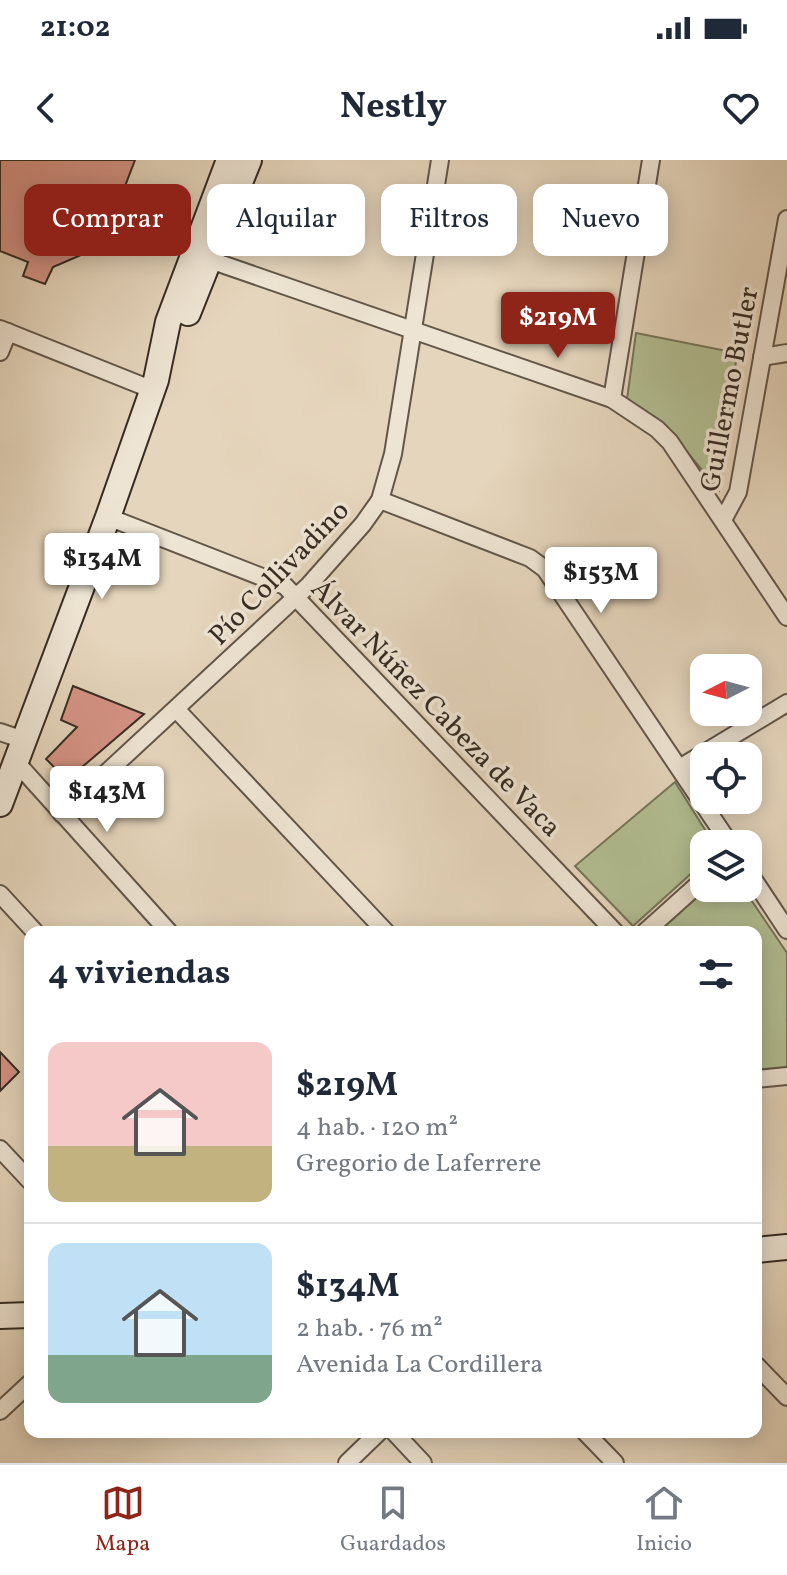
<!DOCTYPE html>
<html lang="es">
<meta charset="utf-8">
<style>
body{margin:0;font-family:Vollkorn,serif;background:#f6f6f7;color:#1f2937;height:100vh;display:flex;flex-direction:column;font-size:30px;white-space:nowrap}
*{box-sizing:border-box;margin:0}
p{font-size:26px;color:#747a83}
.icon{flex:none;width:44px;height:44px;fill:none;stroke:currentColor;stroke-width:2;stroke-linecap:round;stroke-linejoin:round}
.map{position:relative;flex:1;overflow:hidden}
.panel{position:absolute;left:24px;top:766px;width:738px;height:512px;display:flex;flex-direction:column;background:#fff;border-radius:16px;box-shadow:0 4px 20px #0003}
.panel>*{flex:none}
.banner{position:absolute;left:24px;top:24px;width:740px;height:72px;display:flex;gap:16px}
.needle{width:52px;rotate:264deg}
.tools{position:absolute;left:690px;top:494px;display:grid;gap:16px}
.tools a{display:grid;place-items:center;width:72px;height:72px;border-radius:16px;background:#fff;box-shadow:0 4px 20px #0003;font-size:40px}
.price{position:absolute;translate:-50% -68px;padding:0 18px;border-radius:8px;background:#fff;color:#222;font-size:26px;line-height:52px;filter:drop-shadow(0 2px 4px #0008)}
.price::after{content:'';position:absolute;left:50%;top:48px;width:24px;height:18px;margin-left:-12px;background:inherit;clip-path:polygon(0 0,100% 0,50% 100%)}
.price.selected{background:#8f2418;color:#fff}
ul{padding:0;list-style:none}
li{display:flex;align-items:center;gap:24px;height:200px;padding:0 24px}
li+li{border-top:2px solid #e0e1e3}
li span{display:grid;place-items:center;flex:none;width:224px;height:160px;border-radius:16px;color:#555}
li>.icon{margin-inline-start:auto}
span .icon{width:96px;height:96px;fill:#fffc;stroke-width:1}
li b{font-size:34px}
h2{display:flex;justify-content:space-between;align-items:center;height:96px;padding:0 24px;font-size:34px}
.chip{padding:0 28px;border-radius:16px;background:#fff;box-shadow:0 4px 20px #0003;font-size:28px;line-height:72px}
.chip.selected{background:#8f2418;color:#fff}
.status{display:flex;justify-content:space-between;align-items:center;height:56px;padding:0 40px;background:#fff;direction:ltr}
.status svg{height:22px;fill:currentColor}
header{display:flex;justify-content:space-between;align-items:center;height:104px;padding:0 24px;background:#fff;font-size:36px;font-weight:700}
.tab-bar{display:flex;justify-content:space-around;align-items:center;height:112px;border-top:2px solid #e0e1e3;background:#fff;font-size:22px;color:#747a83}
.tab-bar a{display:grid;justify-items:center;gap:4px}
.tab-bar .selected{color:#8f2418}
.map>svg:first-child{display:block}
</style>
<div class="status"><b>21:02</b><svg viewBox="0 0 49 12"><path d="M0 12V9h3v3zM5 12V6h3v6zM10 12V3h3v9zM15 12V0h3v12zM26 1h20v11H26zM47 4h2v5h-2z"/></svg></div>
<header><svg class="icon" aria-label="back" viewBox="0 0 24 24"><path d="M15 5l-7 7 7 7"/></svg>Nestly<svg class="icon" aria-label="heart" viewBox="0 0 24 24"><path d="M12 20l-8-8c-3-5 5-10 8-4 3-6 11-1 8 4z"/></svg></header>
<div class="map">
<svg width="787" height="1303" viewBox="0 0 787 1303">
<rect width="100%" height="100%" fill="#e5d5bc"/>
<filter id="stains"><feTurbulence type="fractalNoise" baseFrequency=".0025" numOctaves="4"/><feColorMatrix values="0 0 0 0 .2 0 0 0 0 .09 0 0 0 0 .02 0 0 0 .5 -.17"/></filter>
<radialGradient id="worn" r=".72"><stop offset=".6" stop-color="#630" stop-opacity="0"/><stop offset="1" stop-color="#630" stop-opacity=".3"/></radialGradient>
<!-- green -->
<g fill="#b2be92" stroke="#74755a" stroke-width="2">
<polygon points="636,173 737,193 719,330 661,261 627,239"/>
<polygon points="675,622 714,684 704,684 704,702 633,766 575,706"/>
<polygon points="704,728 743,728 787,793 787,911 756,913 756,772 652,772"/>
</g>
<!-- building -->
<g fill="#d69385" stroke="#362c23" stroke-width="2">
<polygon points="0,0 135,0 102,86 53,107 45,124 23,116 28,102 0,91"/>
<polygon points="73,526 144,554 67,620 46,599 77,567 61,560"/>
<polygon points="0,892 19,912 0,931"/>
</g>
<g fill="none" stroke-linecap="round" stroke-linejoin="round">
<!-- minor casing -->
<g stroke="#625649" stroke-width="20">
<g id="minor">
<polyline points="210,100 612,239 657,269 670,282 787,457"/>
<polyline points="0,169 153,230"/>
<polyline points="0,192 8,172"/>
<polyline points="762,197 787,193"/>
<polyline points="612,239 651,0"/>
<polyline points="380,340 530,398 545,409 730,684"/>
<polyline points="108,357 285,426 615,772"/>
<polyline points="723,360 738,332 787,59"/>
<polyline points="176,549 386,772"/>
<polyline points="0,572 24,580"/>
<polyline points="16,602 169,772"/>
<polyline points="681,607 787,543"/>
<polyline points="62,654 309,425 363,364 380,340 393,294 440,0"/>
<polyline points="748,711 787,770"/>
<polyline points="0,734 35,772"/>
<polyline points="645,772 704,719"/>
<polyline points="756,919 787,916"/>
<polyline points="0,989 30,1021"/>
<polyline points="756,1205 787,1237"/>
<polyline points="0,1251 30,1223"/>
<polyline points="394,1272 423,1303"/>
<polyline points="585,1272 615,1303"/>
<polyline points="347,1303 379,1272"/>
</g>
</g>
<!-- secondary casing -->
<g stroke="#362c23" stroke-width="28">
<g id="secondary">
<polyline points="188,153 249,0"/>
<polyline points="0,644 108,357 156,220 168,162 229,0"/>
<polyline points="756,1090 787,1087"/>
<polyline points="0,1156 30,1155"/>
</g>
</g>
<!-- minor -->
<use href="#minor" stroke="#eee4d3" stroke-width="16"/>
<!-- secondary -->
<use href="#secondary" stroke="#eee4d3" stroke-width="24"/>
</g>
<g text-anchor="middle" stroke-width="7" stroke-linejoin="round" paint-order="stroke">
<!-- street labels -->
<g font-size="28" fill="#362c23" stroke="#eee4d3">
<text transform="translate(728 229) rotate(-79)" y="10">Guillermo Butler</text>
<text transform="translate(278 412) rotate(-46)" y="10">Pío Collivadino</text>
<text transform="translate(437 547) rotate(46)" y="10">Álvar Núñez Cabeza de Vaca</text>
</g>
</g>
<rect width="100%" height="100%" filter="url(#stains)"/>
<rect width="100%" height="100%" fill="url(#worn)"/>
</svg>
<div class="tools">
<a><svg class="needle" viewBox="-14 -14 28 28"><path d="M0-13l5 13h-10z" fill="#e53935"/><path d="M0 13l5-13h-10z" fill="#747a83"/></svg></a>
<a><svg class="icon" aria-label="locate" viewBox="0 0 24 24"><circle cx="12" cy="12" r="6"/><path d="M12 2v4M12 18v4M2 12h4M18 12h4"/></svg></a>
<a><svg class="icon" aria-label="layers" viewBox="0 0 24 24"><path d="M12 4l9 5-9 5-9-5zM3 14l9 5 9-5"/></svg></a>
</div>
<b class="price selected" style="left:558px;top:200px">$219M</b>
<b class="price" style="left:102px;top:441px">$134M</b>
<b class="price" style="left:601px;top:455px">$153M</b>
<b class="price" style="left:107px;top:674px">$143M</b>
<div class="banner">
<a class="chip selected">Comprar</a>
<a class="chip">Alquilar</a>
<a class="chip">Filtros</a>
<a class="chip">Nuevo</a>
</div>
<section class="panel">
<h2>4 viviendas<svg class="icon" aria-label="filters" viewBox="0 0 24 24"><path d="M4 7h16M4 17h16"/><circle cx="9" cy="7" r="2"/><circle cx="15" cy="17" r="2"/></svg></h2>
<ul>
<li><span style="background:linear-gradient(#f6c9c9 65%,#c2b280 0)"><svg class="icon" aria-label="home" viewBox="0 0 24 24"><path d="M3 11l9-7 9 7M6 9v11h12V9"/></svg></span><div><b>$219M</b><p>4 hab. · 120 m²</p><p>Gregorio de Laferrere</p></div></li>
<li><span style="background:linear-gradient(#bfe0f5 70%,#7fa58c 0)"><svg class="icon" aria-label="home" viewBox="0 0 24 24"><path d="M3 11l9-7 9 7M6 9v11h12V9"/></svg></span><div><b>$134M</b><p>2 hab. · 76 m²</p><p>Avenida La Cordillera</p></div></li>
</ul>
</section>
</div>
<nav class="tab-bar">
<a class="selected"><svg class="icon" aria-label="map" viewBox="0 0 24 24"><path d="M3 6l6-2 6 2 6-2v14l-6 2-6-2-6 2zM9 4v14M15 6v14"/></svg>Mapa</a>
<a><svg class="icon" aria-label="saved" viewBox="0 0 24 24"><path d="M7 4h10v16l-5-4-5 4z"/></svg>Guardados</a>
<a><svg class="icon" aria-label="home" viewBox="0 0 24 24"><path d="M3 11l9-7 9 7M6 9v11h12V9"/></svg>Inicio</a>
</nav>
